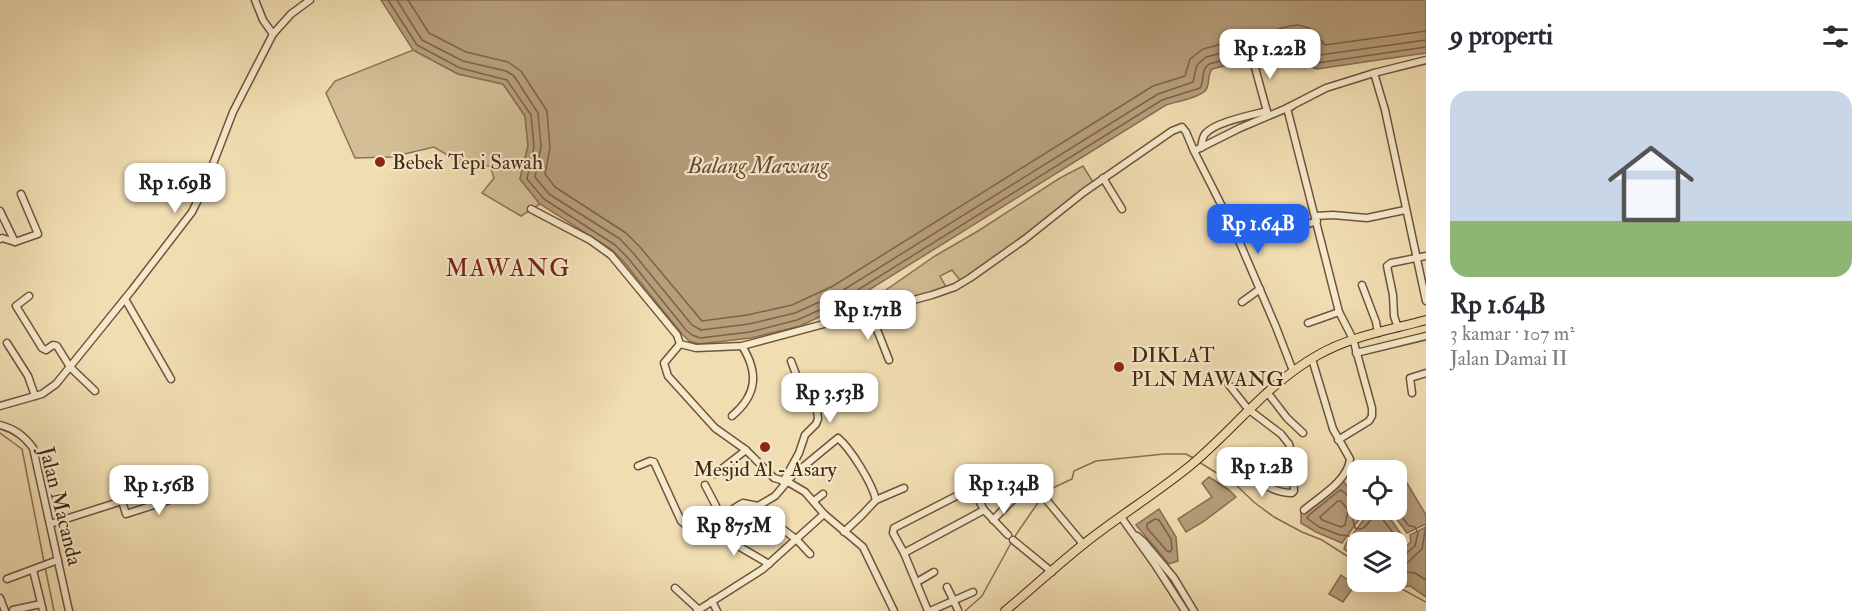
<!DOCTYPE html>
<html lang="id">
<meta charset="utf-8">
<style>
body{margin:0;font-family:"IM FELL Double Pica",serif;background:#f7f7f7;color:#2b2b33;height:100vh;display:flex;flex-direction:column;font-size:22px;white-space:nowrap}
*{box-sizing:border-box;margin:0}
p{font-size:20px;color:#7c7c81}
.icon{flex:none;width:33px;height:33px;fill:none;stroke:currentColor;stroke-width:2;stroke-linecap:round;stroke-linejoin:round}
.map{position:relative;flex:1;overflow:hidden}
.sheet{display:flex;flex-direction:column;background:#fff;width:450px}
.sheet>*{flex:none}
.fabs{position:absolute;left:1347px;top:460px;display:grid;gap:12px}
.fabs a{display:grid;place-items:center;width:60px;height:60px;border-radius:12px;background:#fff;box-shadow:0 3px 15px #0003;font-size:30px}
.price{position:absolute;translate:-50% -51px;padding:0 14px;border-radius:12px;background:#fff;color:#222;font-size:20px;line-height:39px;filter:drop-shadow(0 2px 3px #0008)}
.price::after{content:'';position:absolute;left:50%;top:36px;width:18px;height:14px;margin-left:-9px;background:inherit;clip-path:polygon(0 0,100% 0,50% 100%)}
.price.active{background:#2563eb;color:#fff}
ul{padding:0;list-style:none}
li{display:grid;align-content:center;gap:12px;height:318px;padding:0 24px}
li+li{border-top:2px solid #e1e1e2}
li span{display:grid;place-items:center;height:186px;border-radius:18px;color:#555}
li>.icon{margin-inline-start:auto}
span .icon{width:108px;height:108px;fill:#fffc;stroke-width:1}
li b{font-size:26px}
h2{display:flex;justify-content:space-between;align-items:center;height:72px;padding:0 24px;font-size:26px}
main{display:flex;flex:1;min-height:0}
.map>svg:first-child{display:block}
</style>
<main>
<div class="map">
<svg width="1426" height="611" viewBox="0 0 1426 611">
<rect width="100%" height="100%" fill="#f0ddb1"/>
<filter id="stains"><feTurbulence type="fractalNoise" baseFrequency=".00333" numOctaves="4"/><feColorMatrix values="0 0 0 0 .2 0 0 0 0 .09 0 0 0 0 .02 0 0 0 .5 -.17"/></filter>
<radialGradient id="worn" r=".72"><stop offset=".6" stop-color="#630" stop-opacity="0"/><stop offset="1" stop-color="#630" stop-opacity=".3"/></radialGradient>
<!-- green -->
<g fill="#d3be96" stroke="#8c7254" stroke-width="1.5">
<polygon points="413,50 458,74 503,84 525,116 528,146 520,179 540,204 521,216 482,193 494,178 490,166 464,165 434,147 392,157 355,158 326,93 335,81"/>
<polygon points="1083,166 1093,182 1071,198 1041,224 962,283 952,270 940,276 946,287 918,298 892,303 886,290 935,256 978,231 1060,178"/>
</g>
<!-- water -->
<g fill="#b69e7b" stroke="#896e51" stroke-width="1.5">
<path d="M381 0H1426V53L1317 69C1305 67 1306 51 1294 48L1212 69C1207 76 1210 81 1207 88 1204 97 1175 102 1166 105L843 306 800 326 751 338 699 344 689 341 682 334 624 262 611 249 540 204 520 179 528 146 525 116 503 84 458 74 413 50Z"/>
<polygon points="1209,477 1228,489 1236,497 1203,522 1186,532 1178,519 1212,497 1202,483"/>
<polygon points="1397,478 1404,478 1426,515 1426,524 1407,533 1390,510 1396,510"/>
<polygon points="1342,479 1357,501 1358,510 1365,511 1342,543 1316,532 1301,523 1301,513"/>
<polygon points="1159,509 1176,537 1178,561 1169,564 1136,525"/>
<polygon points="1371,510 1384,510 1406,541 1397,550 1396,543 1358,543 1357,559 1344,549 1346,543"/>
<polygon points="1426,527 1426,597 1410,586 1402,587 1397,581 1396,554 1411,542 1410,535"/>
<polygon points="1341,575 1355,585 1343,602 1329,594"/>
</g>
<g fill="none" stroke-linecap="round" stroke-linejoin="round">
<!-- shore -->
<g stroke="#7e6247" stroke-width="1.5">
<path d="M388 0 417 45 460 68 507 80 531 115 534 147 527 179 544 199 615 245 628 258 686 330 692 335 700 338 750 332 797 320 840 301 1162 100 1200 88C1205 80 1200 71 1209 64L1294 42C1308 43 1307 56 1317 63L1426 47"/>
<polyline points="397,0 422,40 463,61 506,71 514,76 538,113 541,147 535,177 549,194 620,239 634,254 692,325 701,330 749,324 795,313 837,294 1158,94 1193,82 1197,65 1206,57 1293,34 1306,38 1320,55 1426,40"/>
<polyline points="408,0 429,33 466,52 508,62 521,71 547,111 550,148 545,174 555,187 626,233 640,247 702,321 747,315 792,305 833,286 1153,86 1185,76 1190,59 1203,49 1290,26 1298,25 1309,28 1316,34 1325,45 1426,31"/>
<polygon points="1338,501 1341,501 1348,510 1345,525 1341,527 1322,520 1320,517"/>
<path d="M1358 504C1348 503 1348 492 1340 490L1309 515 1307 518 1319 527 1340 535 1349 536 1352 540V547L1358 552"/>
<polyline points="1396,509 1408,525 1415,527 1418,533 1415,546 1402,557 1396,558"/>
<path d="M1358 510 1353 520 1355 528C1367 533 1369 517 1378 513L1397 538 1395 543"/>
<polygon points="1155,519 1159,520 1171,539 1172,549 1170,552 1167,551 1147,528 1147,524"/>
<polyline points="1426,525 1422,549 1402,568 1406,572 1415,573 1426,580"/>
</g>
<!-- stream -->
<g stroke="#896e51" stroke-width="1.5">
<polyline points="0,433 22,449 44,562"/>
<polyline points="1199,462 1236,485 1255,503 1274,517 1302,532 1322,540 1358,563"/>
<polyline points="1013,539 1046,491 1072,479 1074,471 1096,461 1164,454 1186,454 1195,459"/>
<polyline points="45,567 54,611"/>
<polyline points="1389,582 1426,602"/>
<polyline points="965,611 982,596 1011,543"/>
</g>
<!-- minor casing -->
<g stroke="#70533a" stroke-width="9">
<g id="minor">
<polyline points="255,0 263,20 273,34"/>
<polyline points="1254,64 1268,115"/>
<polyline points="1374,73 1426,60"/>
<path d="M1201 148C1202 144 1202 138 1205 134 1215 122 1252 115 1267 111"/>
<polyline points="1194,151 1236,234 1276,327 1293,371"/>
<polyline points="1103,178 1122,209"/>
<polyline points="531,209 590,240 611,255 677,335 680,344 696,348 742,346 932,295 955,287 970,278 1025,239 1084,192 1172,131 1182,127 1186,132 1194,151 1240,128 1292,106"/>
<polyline points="0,211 15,242"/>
<polyline points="1315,216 1333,215 1367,218 1405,210"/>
<polyline points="1288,231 1317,221"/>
<polyline points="1236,234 1265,223"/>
<polyline points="0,239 2,238 15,242 38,234 21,194"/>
<polyline points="1362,285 1376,322 1378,333"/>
<polyline points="29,296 16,306 42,348 46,350 53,345 57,346 70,367 95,391"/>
<polyline points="125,299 171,379"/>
<polyline points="1242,302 1260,289"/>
<polyline points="870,312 889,360"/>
<polyline points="1308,323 1339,312"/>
<polyline points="1398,328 1394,316 1393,295 1387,266 1391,263 1426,256"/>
<polyline points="7,343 28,376 35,396"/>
<polyline points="680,344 664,363 668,376 715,428 746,450 774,478 788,482 805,492 824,514 863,547 894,611"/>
<polyline points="1356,353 1426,336"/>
<path d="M1229 385 1248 409 1281 434 1289 444 1291 451 1294 491 1292 493C1267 493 1251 474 1233 459"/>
<polyline points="1267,392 1287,418 1303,433"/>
<polyline points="1412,393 1410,378 1426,373"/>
<polyline points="0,406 42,394 56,384 132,290 192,212 203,190 233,112 273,34 291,14 310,0"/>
<path d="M732 416C757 395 759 373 742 346"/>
<path d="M0 425C15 429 24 436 33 448L69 611"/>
<polyline points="1338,440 1369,421 1372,416 1372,408 1353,339 1339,312 1287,108 1326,88 1374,73 1385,110 1426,301"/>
<path d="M638 466 650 461 654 462 681 521 702 540H705C719 528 725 511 743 503L758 506 775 496 792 476 838 438C851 449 872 483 876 500L862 515 844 532"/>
<polyline points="715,474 746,450"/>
<polyline points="783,482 799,453 805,435 816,424 818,419 817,410 799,382 791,361"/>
<polyline points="150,485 156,504"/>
<polyline points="705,485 716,506 716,509 709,516 716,526"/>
<polyline points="118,490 122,501"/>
<polyline points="1044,497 1083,544"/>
<polyline points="876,500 904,488"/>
<polyline points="814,501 823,494"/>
<path d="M1304 510C1319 497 1348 481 1350 459L1333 429 1312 359"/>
<polyline points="1121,517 1156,566 1185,611"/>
<polyline points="993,520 1038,474"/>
<polyline points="50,524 122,501 126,514 185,495 178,473"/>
<polyline points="776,524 797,540 810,554"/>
<polyline points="715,529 733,543 769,564"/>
<polyline points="1137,536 1143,541 1174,578 1194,611"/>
<polyline points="1013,540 1052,572"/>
<polyline points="904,553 893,533 894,528 970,489 973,489 984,510 1008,535"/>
<polyline points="33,570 43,611"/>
<polyline points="7,579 58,560"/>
<polyline points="917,582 934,572"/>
<polyline points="947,587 958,610"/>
<polyline points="675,588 699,610"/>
<polyline points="0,598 5,611"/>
<polyline points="712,601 717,611"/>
<polyline points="13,610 41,604"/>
<polyline points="697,611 763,569 824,514"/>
<polyline points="928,611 904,553 984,510"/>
<polyline points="930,611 973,592"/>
</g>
</g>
<!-- major casing -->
<g stroke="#452513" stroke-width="10">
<path id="major" d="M1005 611C1032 589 1057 565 1085 543 1119 516 1157 493 1191 465 1234 429 1268 383 1318 355 1351 336 1390 330 1426 320"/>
</g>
<!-- minor -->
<use href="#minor" stroke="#f5e9cc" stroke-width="6"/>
<!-- major -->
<use href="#major" stroke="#f0ddb1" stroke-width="8"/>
</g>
<!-- markers -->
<g fill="#8f2418" stroke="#f5e9cc" stroke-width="2">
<circle cx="380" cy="162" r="6"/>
<circle cx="1119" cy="367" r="6"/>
<circle cx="765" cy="447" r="6"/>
</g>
<g text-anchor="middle" stroke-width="4.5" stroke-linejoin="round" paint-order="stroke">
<!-- poi labels -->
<g font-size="21" fill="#452513" stroke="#f5e9cc" text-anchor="start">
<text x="392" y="169">Bebek Tepi Sawah</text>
<text x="1131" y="362">DIKLAT<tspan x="1131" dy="24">PLN MAWANG</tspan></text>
<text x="765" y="476" text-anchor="middle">Mesjid Al - Asary</text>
</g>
<!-- street labels -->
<g font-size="21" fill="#452513" stroke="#f5e9cc">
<text transform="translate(61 506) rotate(76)" y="7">Jalan Macanda</text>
</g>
<!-- water labels -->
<g font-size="22" font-style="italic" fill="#674932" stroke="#f5e9cc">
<text x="758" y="173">Balang Mawang</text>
</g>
<!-- quarter labels -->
<g font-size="24" letter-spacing="1.5" fill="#7a1f14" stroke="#f5e9cc">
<text x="508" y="276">MAWANG</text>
</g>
</g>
<rect width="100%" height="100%" filter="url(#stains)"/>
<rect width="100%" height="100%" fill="url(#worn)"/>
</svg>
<div class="fabs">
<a><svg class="icon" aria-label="locate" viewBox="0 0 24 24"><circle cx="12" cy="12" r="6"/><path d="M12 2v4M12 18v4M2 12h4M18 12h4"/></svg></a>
<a><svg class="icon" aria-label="layers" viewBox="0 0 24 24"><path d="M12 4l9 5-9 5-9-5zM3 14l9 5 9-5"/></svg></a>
</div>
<b class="price" style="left:1270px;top:80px">Rp 1.22B</b>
<b class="price" style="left:175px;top:214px">Rp 1.69B</b>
<b class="price active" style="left:1258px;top:255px">Rp 1.64B</b>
<b class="price" style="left:868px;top:341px">Rp 1.71B</b>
<b class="price" style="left:830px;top:424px">Rp 3.53B</b>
<b class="price" style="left:1262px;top:498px">Rp 1.2B</b>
<b class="price" style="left:1004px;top:515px">Rp 1.34B</b>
<b class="price" style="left:159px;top:516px">Rp 1.56B</b>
<b class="price" style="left:734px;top:557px">Rp 875M</b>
</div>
<section class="sheet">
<h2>9 properti<svg class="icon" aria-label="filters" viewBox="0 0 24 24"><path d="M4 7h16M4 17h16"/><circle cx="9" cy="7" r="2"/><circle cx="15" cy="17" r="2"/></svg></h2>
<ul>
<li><span style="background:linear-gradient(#c9d6e8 70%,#8fb573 0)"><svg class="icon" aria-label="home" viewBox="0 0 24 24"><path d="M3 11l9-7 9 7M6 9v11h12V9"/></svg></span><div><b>Rp 1.64B</b><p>3 kamar · 107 m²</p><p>Jalan Damai II</p></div></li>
</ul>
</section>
</main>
